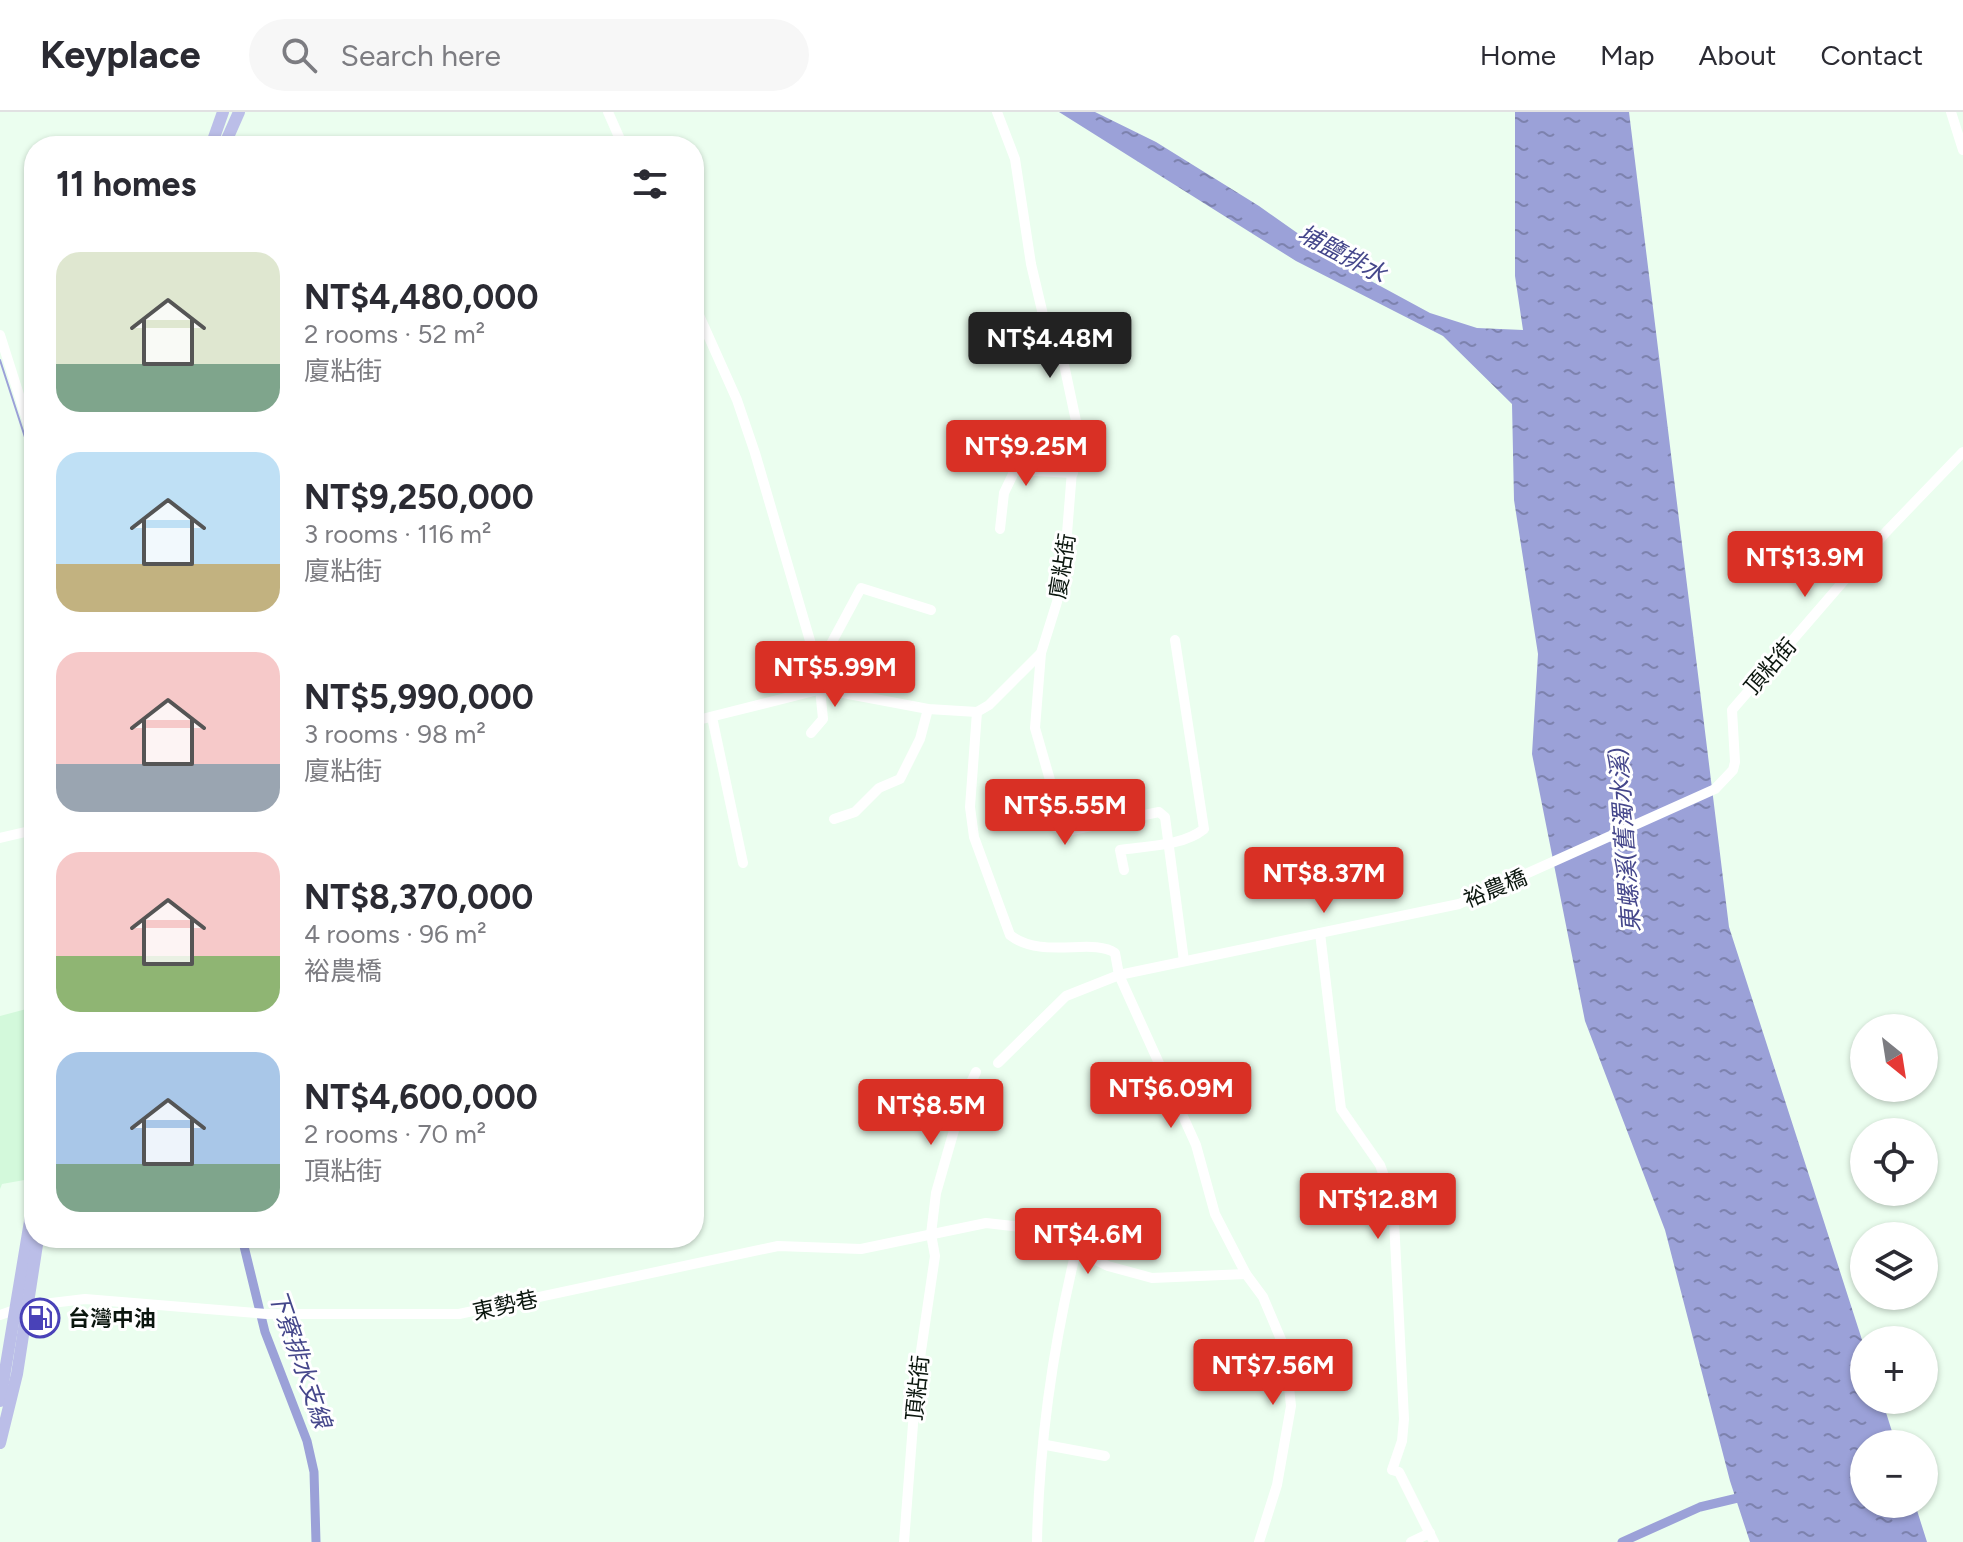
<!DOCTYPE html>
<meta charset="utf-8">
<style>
body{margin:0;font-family:Figtree,"Noto Sans TC",sans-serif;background:#f7f7f7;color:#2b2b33;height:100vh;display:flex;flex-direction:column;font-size:30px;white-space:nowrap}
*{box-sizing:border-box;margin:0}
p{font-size:26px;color:#7c7c81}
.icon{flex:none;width:44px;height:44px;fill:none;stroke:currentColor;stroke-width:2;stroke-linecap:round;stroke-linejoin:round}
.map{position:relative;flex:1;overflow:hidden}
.side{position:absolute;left:24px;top:24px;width:680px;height:1112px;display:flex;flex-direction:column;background:#fff;border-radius:32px;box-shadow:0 2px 6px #0004}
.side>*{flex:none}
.needle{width:52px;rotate:150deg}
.fabs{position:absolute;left:1850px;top:902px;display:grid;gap:16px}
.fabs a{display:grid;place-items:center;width:88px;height:88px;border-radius:50%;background:#fff;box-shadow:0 2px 6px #0004;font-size:40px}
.price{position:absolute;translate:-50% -68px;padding:0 18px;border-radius:8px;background:#d93025;color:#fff;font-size:26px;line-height:52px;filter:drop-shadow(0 2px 4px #0008)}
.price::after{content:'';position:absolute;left:50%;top:48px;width:24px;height:18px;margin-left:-12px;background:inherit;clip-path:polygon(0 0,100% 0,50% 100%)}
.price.on{background:#222;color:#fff}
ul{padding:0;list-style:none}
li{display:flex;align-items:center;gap:24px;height:200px;padding:0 32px}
li span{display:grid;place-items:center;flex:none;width:224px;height:160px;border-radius:24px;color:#555}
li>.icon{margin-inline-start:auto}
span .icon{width:96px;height:96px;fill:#fffc;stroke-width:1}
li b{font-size:34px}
h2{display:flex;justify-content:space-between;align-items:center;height:96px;padding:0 32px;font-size:34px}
header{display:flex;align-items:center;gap:48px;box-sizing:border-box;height:112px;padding:0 40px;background:#fff;border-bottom:2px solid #e1e1e2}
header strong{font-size:38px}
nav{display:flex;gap:44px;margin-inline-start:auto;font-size:28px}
.search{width:560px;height:72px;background:#f7f7f7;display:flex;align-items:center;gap:20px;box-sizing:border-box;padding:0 28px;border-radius:44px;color:#7c7c81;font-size:30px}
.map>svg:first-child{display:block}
</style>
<header>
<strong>Keyplace</strong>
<div class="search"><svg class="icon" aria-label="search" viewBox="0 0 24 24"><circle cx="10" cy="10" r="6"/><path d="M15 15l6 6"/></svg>Search here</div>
<nav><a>Home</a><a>Map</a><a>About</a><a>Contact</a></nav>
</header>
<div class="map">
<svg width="1963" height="1430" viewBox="0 0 1963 1430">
<defs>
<pattern id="water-ripples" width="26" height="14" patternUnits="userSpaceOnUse" patternTransform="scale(2)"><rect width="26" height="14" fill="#9ba1d8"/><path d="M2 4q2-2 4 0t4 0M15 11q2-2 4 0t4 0" fill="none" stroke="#7d82ae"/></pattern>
</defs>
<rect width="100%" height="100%" fill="#ebfeef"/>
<!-- built -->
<polygon fill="#d3f9db" points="34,895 34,1042 30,1067 2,1072 0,1077 0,904"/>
<!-- water -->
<polygon fill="url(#water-ripples)" points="1059,0 1095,0 1156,30 1259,94 1347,156 1430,201 1477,216 1523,218 1515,164 1515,0 1629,0 1729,815 1864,1234 1864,1288 1882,1288 1896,1332 1864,1332 1864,1392 1915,1392 1927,1430 1750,1430 1730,1369 1665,1118 1585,909 1532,642 1538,542 1514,388 1512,292 1443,224 1296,149"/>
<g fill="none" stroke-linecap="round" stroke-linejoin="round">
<!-- stream -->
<polyline stroke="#9ba1d8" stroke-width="2" points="0,248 34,353"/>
<!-- canal -->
<g stroke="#9ba1d8" stroke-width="9">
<polyline points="242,1126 265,1220 307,1329 314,1360 316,1430"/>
<polyline points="1622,1430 1700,1395 1746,1384"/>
</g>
<!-- minor -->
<g stroke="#fff" stroke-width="10">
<polyline points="608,0 623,34"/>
<polyline points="1951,0 1963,38"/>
<polyline points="694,192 737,288 755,341 818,556 823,607 811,621"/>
<polyline points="0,223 34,330"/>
<polyline points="1000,417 1004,381 1015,358 1073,361"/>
<polyline points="1041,541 1035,616 1050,668 1052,714 1072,718 1159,700 1165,705 1184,849"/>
<polyline points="818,556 861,476 931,498"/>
<path d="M977 600 970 695 974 725 1010 823C1042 848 1093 825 1115 841L1119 863 1196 1033 1215 1102 1246 1162 1263 1185 1285 1237 1291 1294 1277 1373 1259 1430"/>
<polyline points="712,605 743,751"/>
<polyline points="694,609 822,577 928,597 977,600 989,593 1041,541 1057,490 1066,434 1076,309 1062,243 1044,207 1031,152 1015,47 997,0"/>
<polyline points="834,707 855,700 879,676 900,667 920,627 928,597"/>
<polyline points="0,726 34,718"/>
<path d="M1124 758 1120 738C1147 734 1183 734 1204 717L1175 528"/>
<polyline points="1320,821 1341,997 1380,1053 1393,1088 1404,1307 1402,1329 1392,1358 1399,1360 1434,1430"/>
<polyline points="998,951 1066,884 1119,863 1459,792 1715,677 1733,658 1735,650 1732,598 1886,420 1963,340"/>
<polyline points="0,1203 26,1194 85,1187 267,1202 459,1202 778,1134 861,1137 986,1111 1030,1116 1108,1154 1152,1166 1246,1162"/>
<polyline points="1046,1333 1105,1344"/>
<polyline points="904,1430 916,1273 935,1144 931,1122 936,1081 963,987 976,960"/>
<path d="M1037 1430C1039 1332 1053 1234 1076 1139"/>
<polyline points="1411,1430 1430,1421"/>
</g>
<!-- major -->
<g stroke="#bbbee8" stroke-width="12">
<polyline points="211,34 223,0"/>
<polyline points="224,34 239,0"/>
<polyline points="0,1289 34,1085"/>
<polyline points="0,1331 17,1262 38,1126"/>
</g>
</g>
<!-- icons -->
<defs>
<g id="fuel-ring" transform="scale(2)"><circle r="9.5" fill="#fff" stroke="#4942b8" stroke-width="1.5"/><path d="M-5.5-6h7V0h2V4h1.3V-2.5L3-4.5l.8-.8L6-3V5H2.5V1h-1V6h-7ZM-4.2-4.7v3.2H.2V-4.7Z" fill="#4942b8"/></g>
</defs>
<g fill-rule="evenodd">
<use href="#fuel-ring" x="40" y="1206"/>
</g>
<g text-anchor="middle" stroke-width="6" stroke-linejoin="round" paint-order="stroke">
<!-- street labels -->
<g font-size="22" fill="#0b160e" stroke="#fff">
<text transform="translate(1062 454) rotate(-81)" y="8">廈粘街</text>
<text transform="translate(1770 554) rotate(-49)" y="8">頂粘街</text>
<text transform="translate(1495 776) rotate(-22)" y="8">裕農橋</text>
<text transform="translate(505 1193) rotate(-12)" y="8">東勢巷</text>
<text transform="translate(917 1276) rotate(-84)" y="8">頂粘街</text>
</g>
<!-- poi labels -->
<g font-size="22" font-weight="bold" fill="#0b160e" stroke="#fff" text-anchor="start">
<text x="68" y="1214">台灣中油</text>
</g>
<!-- water labels -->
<g font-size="24" font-style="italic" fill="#45478b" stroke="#fff">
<text transform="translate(1342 142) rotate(28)" y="8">埔鹽排水</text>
<text transform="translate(1625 728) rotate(-94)" y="8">東螺溪(舊濁水溪)</text>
<text transform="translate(300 1247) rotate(71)" y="8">下寮排水支線</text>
</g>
</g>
</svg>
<div class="fabs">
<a><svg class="needle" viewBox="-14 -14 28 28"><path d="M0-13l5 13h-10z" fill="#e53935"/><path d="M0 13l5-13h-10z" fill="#7c7c81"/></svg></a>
<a><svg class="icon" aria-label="locate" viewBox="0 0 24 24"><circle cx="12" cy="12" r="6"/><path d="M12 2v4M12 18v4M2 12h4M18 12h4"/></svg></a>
<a><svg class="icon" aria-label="layers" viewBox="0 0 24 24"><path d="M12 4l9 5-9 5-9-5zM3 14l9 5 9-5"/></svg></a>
<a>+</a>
<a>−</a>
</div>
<b class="price on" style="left:1050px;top:268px">NT$4.48M</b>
<b class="price" style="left:1026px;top:376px">NT$9.25M</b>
<b class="price" style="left:1805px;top:487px">NT$13.9M</b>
<b class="price" style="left:835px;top:597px">NT$5.99M</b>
<b class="price" style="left:1065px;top:735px">NT$5.55M</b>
<b class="price" style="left:1324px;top:803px">NT$8.37M</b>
<b class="price" style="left:1171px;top:1018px">NT$6.09M</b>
<b class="price" style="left:931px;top:1035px">NT$8.5M</b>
<b class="price" style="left:1378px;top:1129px">NT$12.8M</b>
<b class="price" style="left:1088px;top:1164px">NT$4.6M</b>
<b class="price" style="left:1273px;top:1295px">NT$7.56M</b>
<section class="side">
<h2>11 homes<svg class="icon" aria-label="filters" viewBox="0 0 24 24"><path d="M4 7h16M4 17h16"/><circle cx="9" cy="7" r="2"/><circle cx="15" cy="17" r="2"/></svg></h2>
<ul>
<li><span style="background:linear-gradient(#dfe7d0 70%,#7fa58c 0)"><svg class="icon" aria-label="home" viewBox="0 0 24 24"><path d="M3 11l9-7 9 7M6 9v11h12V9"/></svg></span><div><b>NT$4,480,000</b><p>2 rooms · 52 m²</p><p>廈粘街</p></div></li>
<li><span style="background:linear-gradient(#bfe0f5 70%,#c2b280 0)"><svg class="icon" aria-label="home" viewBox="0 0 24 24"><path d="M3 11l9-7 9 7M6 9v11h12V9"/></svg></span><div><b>NT$9,250,000</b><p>3 rooms · 116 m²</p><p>廈粘街</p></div></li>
<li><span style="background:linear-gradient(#f6c9c9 70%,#9aa5b1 0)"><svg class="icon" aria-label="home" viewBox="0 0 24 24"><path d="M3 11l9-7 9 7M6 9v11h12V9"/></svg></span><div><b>NT$5,990,000</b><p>3 rooms · 98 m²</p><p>廈粘街</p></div></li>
<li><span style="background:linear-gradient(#f6c9c9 65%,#8fb573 0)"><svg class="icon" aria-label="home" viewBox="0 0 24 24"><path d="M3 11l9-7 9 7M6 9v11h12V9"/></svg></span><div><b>NT$8,370,000</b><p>4 rooms · 96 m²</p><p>裕農橋</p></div></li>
<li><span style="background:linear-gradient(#a9c7e8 70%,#7fa58c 0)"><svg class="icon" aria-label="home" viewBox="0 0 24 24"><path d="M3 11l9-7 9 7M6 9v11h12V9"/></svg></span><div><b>NT$4,600,000</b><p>2 rooms · 70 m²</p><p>頂粘街</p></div></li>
</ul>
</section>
</div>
